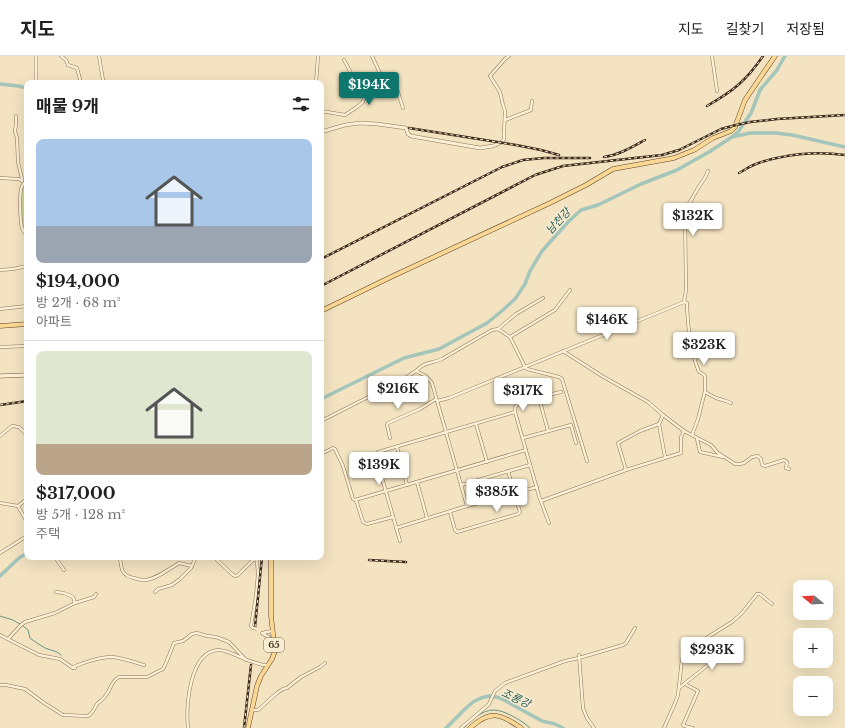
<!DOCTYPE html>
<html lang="ko">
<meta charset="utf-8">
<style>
body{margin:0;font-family:"Libre Baskerville","Noto Sans KR",serif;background:#f6f6f6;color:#202124;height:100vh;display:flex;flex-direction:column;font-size:15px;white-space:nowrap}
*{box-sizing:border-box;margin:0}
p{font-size:13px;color:#757577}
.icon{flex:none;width:22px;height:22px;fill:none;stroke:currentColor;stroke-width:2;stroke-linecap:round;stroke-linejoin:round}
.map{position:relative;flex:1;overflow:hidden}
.details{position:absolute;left:24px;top:24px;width:300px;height:480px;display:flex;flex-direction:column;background:#fff;border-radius:8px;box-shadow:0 4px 16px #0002}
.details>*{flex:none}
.needle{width:26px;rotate:288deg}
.tools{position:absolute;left:793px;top:524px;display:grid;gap:8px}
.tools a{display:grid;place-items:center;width:40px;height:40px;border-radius:8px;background:#fff;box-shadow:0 4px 16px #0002;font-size:20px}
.price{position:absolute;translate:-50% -34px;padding:0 9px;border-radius:4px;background:#fff;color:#222;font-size:13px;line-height:26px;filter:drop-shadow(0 1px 2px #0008)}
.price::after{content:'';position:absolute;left:50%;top:24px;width:12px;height:9px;margin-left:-6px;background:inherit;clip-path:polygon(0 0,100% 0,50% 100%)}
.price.active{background:#0f766e;color:#fff}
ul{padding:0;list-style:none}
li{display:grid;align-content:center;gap:8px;height:212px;padding:0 12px}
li+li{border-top:1px solid #e0e0e0}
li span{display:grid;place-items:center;height:124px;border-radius:8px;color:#555}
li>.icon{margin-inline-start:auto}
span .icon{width:72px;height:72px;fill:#fffc;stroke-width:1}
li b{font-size:17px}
h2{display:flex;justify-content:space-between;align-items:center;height:48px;padding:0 12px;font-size:17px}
header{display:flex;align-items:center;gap:24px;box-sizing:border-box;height:56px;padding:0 20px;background:#fff;border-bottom:1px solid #e0e0e0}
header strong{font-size:19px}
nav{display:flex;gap:22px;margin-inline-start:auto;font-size:14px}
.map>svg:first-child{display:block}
</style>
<header>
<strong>지도</strong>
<nav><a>지도</a><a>길찾기</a><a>저장됨</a></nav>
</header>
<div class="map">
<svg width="845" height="672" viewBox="0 0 845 672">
<rect width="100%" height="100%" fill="#f3e3c1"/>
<!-- green -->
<polygon fill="#cdd393" points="26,127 27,127 27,179 22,170 21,139 23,131"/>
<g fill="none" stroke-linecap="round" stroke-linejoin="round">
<!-- stream -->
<g stroke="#699489" stroke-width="1">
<polyline points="0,560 13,564 20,568"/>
<polyline points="22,569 28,574 30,582 37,587 45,592 57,596 61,599"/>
<path d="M479 659C483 656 488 654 494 654 504 654 523 665 530 672"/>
<polyline points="463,672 466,670"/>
</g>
<!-- river -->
<g stroke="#a4c5ba" stroke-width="3.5">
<polyline points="0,28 18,30 27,32"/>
<polyline points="733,80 738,76 751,57 760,34 777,14 785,0"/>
<polyline points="321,343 404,302 439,293 487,267 503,254 515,243 525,228 530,215 542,195 568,166 581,154 598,149 641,128 677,114 709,96 732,81 750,77 776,77 792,79 845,91"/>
<polyline points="0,520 19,502 27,497"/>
<polyline points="446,672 466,652 473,646 481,642 489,640 497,641 504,644 542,665 555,668 563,672"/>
</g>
<!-- minor casing -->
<g stroke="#8f7356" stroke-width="3.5">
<g id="minor">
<polyline points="61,0 66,4 68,9 77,12 81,27"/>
<polyline points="99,0 103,24 103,27"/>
<polyline points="372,0 384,26 386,27 394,26 395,27 403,52"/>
<polyline points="712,0 717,35"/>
<polyline points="316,27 318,0"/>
<polyline points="321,55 345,59 357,51 363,46 364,42 363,39 344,4"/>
<polyline points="16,60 16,68 15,75 17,82 18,106 22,123 22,125"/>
<polyline points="505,64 531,54 532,45"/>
<polyline points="504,77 505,55 503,49 500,36 490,20 505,3 509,0"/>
<polyline points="0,122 19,123 22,125"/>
<path d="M27 126C24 127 24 126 22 130 19 136 20 164 22 172 23 175 25 177 27 180"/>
<polyline points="0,214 13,213 27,210"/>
<path d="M684 246 687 247V249C688 272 690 294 699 316L703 318 705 320V335L698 363 692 379"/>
<path d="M684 246 686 234 685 153C691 146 695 137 700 129 704 124 706 121 708 115"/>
<polyline points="0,253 27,250"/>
<polyline points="498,273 516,258 543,242"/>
<polyline points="510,281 555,254 570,234"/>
<polyline points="0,291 27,290"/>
<polyline points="563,295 602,320 648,346 663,359 684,375 711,389 718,397 732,406 735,408 740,408 744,407 752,401 758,400 761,403 762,409 765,410 784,404 787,406 786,412 789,413"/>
<path d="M416 315C426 305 431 308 442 303L492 274 498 273 510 281 525 311 527 313 559 321 562 323 587 405"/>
<polyline points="705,336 716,342 726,345 731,347"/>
<polyline points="539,342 548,375"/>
<polyline points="437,345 449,342 684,246"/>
<path d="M515 356C515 353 514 352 516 350 522 345 552 338 561 336"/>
<polyline points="321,365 402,324 416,315 426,320 432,327 467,450 396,472"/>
<polyline points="476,368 487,406"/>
<polyline points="659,368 665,401"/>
<polyline points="0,380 12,370 19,371 27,379"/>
<polyline points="390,382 387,369 388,367 420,353 436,343"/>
<polyline points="523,382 571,369 576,387"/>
<polyline points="697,383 700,396 723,401"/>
<polyline points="397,391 407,429"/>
<polyline points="321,398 333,392 335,393 343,410 353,443 355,444 526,394"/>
<polyline points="626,414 618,387 640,375 659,368 663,359"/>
<polyline points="417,426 427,462"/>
<polyline points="461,429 530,409"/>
<polyline points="27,443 18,450 27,466"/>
<polyline points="356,444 363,466 367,468 393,461"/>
<polyline points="541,445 626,414 681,397 681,381 684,375"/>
<polyline points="0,447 18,450"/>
<polyline points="467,450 537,431"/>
<polyline points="450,456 455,474 457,476 518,458 520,456 508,415"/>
<polyline points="400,485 376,401 376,398 378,396 515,356 539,440 549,467"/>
<polyline points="0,497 27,480"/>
<polyline points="56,501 57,504 64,514"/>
<path d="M120 501C121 513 122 520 134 522 137 523 141 524 144 524 155 524 169 513 179 507L192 510"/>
<polyline points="214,501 233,519 236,520 238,519 253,504 256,503 257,505 258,518 256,540 251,570 253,572"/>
<polyline points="56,536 64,537 73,541 75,547"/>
<polyline points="155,536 158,533 172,529 180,523 191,512 196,501"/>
<polyline points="272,575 262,577 274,585"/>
<polyline points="0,579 39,599 60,603 73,612 75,612"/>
<polyline points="8,583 21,569 25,566 55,557 75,547 94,541 96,538"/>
<polyline points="579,599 583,652 587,662 594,672"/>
<path d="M73 611C82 607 103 600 113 601 123 602 134 606 144 609"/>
<polyline points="685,628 698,635 683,669 684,670 693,672"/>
<path d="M0 629H6L25 633 44 647 63 659 88 660C93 657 94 653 97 648 100 645 104 643 106 639 111 633 111 625 119 621H147L163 613 166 607 174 587 183 585 192 578 197 577 207 580 216 581 229 586 246 604"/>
<polyline points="679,632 737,586"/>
<polyline points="252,654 258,654 277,637 283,633 287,632 301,621 320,611 325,607"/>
<path d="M188 672C186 651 189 596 218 594 227 594 237 600 245 603 251 606 257 607 263 609H268"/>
<polyline points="461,672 487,650 489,648 495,635 505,627 565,605 579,602 623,589 626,587 635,572"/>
<polyline points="664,672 675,647 678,639 682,603 685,595 687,592 700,586 719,574 732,566 742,557 757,538 760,538 772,548"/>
</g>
</g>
<!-- tertiary casing -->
<g stroke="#8f7356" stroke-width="4">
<g id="tertiary">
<polyline points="36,27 36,0"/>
<polyline points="321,76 345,69 360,67 377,68 406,72 408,78 411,80 480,92 493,90 502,86 504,83 504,77"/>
</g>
</g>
<!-- secondary casing -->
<g stroke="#715439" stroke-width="4.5">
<polyline id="secondary" points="0,320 27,319"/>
</g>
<!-- primary casing -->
<g stroke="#5c412b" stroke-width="5">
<g id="primary">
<polyline points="321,255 393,220 550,147 586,129 613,113 674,102 694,94 713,82 731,75 735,71 745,44 775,0"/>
<polyline points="0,270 27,268"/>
<polyline points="248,672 257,630 261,620 272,603 275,595 271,560 271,501"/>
<path d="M470 672C490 654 500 657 521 672"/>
</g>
</g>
<!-- minor -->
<use href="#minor" stroke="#fcf0d5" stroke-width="2.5"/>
<!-- tertiary -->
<use href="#tertiary" stroke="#fcf0d5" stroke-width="3"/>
<!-- secondary -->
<use href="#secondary" stroke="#fcf0d5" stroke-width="3.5"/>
<!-- primary -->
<use href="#primary" stroke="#fad894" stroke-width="4"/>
<!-- rail casing -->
<g stroke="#3d2b1c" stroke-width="2.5">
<g id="rail">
<path d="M707 50C733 35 746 25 763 0"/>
<polyline points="409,72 516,89 541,94 559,99"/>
<path d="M604 101C619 99 632 91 645 84"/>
<path d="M739 117C745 114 750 110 756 108 783 98 816 95 845 99"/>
<polyline points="321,203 502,111 523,104 544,102 590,102"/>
<polyline points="321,230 535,119 563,110 662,99 679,94 721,73 732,70 750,66 777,63 845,59"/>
<polyline points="0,349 27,345"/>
<polyline points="369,504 406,506"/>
<polyline points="255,571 262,501"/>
<polyline points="244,672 251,609"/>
</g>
</g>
<!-- rail -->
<use href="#rail" stroke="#f9edd1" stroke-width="1" stroke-dasharray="3" stroke-linecap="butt"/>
<!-- minor-bridge casing -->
<g stroke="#8f7356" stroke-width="3.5" stroke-linecap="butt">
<polyline id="minor-bridge" points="253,572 257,573"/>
</g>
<!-- minor-bridge -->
<use href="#minor-bridge" stroke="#fcf0d5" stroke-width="2.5"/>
</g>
<g text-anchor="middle" stroke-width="3" stroke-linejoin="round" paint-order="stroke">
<!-- shield labels -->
<rect fill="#f9edd1" stroke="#756552" stroke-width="1" x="264" y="582" width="20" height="14" rx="3"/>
<g font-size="9" font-weight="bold" fill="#3d2b1c">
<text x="274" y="592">65</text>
</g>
<!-- water labels -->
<g font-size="11" font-style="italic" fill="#2a5e5a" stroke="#f9edd1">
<text transform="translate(558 165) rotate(-47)" y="4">남천강</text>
<text transform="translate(516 642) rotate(25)" y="4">조롱강</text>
</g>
</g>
</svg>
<div class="tools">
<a><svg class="needle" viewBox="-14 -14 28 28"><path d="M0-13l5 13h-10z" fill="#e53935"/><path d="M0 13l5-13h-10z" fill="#757577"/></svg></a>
<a>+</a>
<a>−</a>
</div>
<b class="price active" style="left:369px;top:50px">$194K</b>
<b class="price" style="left:693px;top:181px">$132K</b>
<b class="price" style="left:607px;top:285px">$146K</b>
<b class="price" style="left:704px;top:310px">$323K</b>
<b class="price" style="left:398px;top:354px">$216K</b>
<b class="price" style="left:523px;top:356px">$317K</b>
<b class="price" style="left:379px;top:430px">$139K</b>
<b class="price" style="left:497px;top:457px">$385K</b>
<b class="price" style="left:712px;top:615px">$293K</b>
<section class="details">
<h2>매물 9개<svg class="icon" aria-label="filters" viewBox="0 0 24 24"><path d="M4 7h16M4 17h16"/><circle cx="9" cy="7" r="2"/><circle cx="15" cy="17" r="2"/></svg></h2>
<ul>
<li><span style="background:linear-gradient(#a9c7e8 70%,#9aa5b1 0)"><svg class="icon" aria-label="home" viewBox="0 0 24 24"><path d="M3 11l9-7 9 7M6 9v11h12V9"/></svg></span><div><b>$194,000</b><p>방 2개 · 68 m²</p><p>아파트</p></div></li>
<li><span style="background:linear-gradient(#dfe7d0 75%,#b9a48a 0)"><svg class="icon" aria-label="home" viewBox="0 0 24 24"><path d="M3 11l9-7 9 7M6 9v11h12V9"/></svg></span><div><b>$317,000</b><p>방 5개 · 128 m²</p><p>주택</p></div></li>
</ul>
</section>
</div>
